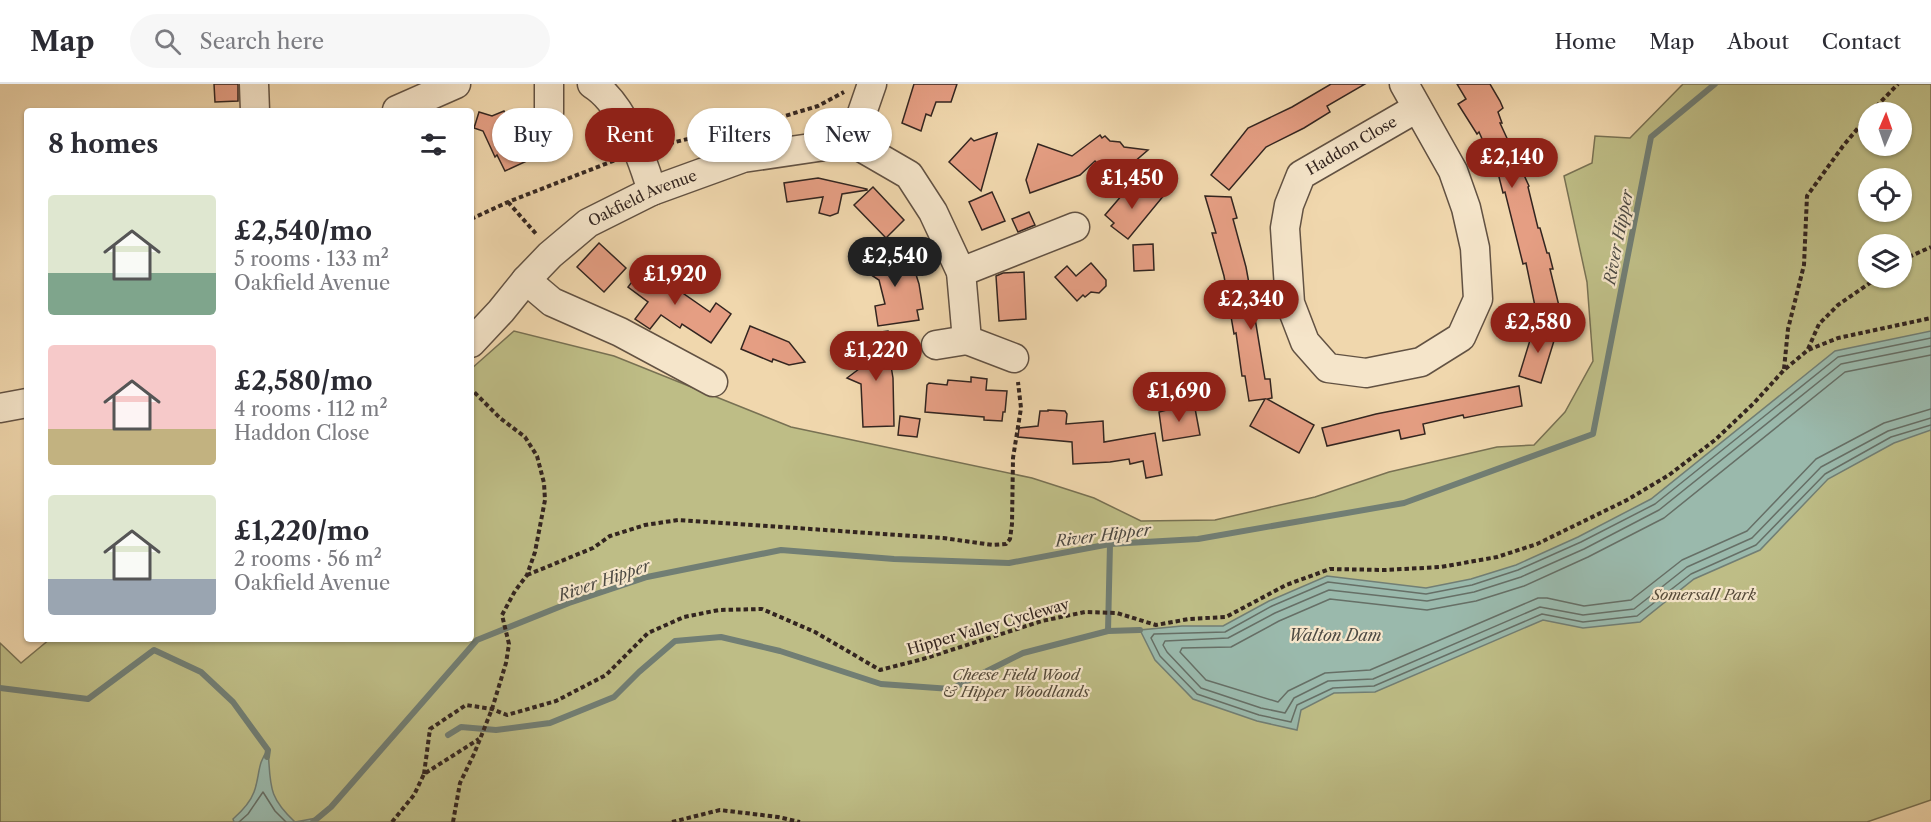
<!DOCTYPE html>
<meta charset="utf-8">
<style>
body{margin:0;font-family:"Libre Caslon Text",serif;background:#f7f7f7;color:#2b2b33;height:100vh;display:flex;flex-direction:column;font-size:22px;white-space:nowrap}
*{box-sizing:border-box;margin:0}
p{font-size:20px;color:#7c7c81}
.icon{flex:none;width:33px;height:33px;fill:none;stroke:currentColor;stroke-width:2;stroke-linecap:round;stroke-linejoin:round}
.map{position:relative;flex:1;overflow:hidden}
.details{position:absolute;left:24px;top:24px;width:450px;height:534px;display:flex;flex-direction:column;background:#fff;border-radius:6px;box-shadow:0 2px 4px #0004}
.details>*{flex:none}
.banner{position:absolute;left:492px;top:24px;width:570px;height:54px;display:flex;gap:12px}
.needle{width:39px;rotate:2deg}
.tools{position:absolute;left:1858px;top:18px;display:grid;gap:12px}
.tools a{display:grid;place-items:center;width:54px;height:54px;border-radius:50%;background:#fff;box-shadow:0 2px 4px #0004;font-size:30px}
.price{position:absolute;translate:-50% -51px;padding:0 14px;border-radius:21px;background:#8f2418;color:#fff;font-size:20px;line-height:39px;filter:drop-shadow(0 2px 3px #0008)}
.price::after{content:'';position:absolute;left:50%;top:36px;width:18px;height:14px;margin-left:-9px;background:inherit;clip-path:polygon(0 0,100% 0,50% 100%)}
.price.active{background:#222;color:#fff}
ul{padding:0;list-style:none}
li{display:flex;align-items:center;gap:18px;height:150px;padding:0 24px}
li span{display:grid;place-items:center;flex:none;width:168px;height:120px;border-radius:6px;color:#555}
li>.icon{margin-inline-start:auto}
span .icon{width:72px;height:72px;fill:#fffc;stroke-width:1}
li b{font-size:26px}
h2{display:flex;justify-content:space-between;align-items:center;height:72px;padding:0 24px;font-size:26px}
.pill{padding:0 21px;border-radius:27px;background:#fff;box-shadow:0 2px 4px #0004;font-size:21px;line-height:54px}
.pill.active{background:#8f2418;color:#fff}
header{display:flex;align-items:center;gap:36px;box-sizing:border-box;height:84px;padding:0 30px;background:#fff;border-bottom:2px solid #e1e1e2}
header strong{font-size:28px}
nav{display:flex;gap:33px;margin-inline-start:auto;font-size:21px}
.search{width:420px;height:54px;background:#f7f7f7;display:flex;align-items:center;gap:15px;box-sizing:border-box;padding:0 21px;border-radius:33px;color:#7c7c81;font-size:22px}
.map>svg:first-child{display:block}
</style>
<header>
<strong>Map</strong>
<div class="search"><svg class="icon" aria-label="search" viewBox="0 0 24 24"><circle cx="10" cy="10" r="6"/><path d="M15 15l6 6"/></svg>Search here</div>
<nav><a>Home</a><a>Map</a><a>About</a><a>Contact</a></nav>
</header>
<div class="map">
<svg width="1931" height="738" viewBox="0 0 1931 738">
<rect width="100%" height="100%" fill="#f0d7ad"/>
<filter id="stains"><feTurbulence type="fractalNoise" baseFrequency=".00333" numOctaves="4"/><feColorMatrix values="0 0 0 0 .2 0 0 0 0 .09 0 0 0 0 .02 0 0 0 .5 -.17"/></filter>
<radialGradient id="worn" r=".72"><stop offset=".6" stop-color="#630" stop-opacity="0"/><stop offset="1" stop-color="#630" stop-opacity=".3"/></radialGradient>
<!-- green -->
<path fill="#bebd86" stroke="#787153" stroke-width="1.5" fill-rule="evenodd" d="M1683 0H1931V716L1867 738H0V559L21 579 50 555H471V285L514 247 614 272 791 343 1032 394 1094 414 1141 437 1215 436 1315 413 1389 388 1497 363 1534 361 1565 328 1593 277 1587 198 1564 92 1592 79 1595 52 1630 54ZM1869 28H1902V62H1869ZM1869 94H1902V128H1869ZM1869 160H1902V194H1869Z"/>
<!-- water -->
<g fill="#9ab9ac" stroke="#717e74" stroke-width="1.5">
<polygon points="1931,247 1931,346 1894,359 1828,395 1760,466 1694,495 1640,538 1583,544 1543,536 1375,608 1334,609 1301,626 1297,646 1257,637 1193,615 1155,576 1140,546 1182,542 1223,542 1269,517 1327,492 1426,504 1471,495 1516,481 1578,453 1651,415 1835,267"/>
<path d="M268 666C271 701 267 712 295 738L317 734V738H234L233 735C241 728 250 719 254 708 260 692 257 679 268 666Z"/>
</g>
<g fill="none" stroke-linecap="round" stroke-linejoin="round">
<!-- shore -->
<g stroke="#666f66" stroke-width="1.5">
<polyline points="1931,254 1838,273 1655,420 1581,458 1518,486 1472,501 1426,510 1328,498 1272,522 1225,548 1154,550 1151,554 1160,572 1197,610 1259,631 1291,638 1297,621 1333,604 1374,602 1542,530 1583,538 1637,532 1691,490 1756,461 1825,390 1891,353 1931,341"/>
<polyline points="1931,262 1841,280 1659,426 1584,465 1521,493 1474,508 1427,517 1329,506 1275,529 1228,554 1165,557 1163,561 1167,568 1201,604 1261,624 1285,629 1294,614 1328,597 1373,595 1540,523 1583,531 1634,525 1687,483 1752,454 1821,383 1888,347 1931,334"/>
<polyline points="1931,271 1845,288 1664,434 1588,473 1524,502 1476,517 1427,526 1330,515 1279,537 1231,563 1182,564 1180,568 1206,596 1278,618 1288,607 1325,589 1370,586 1538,514 1547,514 1584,522 1631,516 1682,476 1747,447 1816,375 1884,339 1931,325"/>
<polyline points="239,738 248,730 263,708 275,727 286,738"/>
</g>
<!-- stream -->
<g stroke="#717e74" stroke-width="6">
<polyline points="1108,547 1110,460"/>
<polyline points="0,604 88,615 154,566 201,588 233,618 268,666 267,673"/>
<polyline points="448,651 461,643 496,646 550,639 614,613 639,588 675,557 721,553 780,567 881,600 951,605 1023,569 1108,547 1140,546"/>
<polyline points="313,738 331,723 477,556 569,519 647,493 781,466 894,475 1009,479 1110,460 1198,455 1404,419 1593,350 1651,53 1715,0"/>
</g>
</g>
<!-- building -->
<g fill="#e59e83" stroke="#332520" stroke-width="1.5">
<polygon points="214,0 238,0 238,17 215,18"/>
<polygon points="914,0 957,0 951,18 936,18 931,32 926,30 921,47 902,39"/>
<polygon points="1331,0 1365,0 1327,22 1330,28 1304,44 1266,63 1229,106 1211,91 1248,44 1292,23"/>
<polygon points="1457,0 1490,0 1500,17 1503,24 1498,28 1502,39 1500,39 1529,102 1528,103 1538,144 1540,144 1547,169 1549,169 1553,185 1550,185 1559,222 1536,227 1526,179 1523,180 1505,108 1503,109 1499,93 1479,48 1477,50 1458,20 1466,15"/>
<polygon points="504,27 513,46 518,44 524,58 545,48 553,65 505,87 497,71 495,73 483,47 474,44 479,28 492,32"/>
<polygon points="997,49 981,107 949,78 971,54 974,57"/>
<polygon points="1100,51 1102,54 1105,52 1110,57 1120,58 1124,63 1148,66 1112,97 1095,77 1080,91 1030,109 1026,96 1038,60 1072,72"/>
<polygon points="818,94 867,105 867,106 842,110 838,129 830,132 819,129 823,113 787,118 784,99"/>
<polygon points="1134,97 1135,109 1165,110 1128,155 1111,142 1114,139 1105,131"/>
<polygon points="873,103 904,136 886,154 854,121"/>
<polygon points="992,108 1005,137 982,146 969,118"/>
<polygon points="1205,112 1231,113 1237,134 1233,135 1246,183 1252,216 1265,295 1270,295 1272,314 1267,315 1314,341 1299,369 1250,342 1265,315 1249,317 1245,292 1242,292 1236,249 1234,250 1224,192 1212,149 1216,149"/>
<polygon points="1029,128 1035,141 1018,148 1012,135"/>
<polygon points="599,159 626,184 604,208 577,183"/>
<polygon points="1153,160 1154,186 1134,187 1133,161"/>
<polygon points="894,164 897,179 908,177 909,181 913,181 919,200 923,225 917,226 919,236 878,242 875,222 885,220 879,196 862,185 872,168"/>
<polygon points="1091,179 1106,196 1106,202 1099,209 1091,208 1085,213 1083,211 1077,217 1055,193 1067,182 1076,192"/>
<polygon points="644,182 651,188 660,187 667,192 667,198 710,228 716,219 731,230 711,259 682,240 680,244 661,231 650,245 635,235 648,218 628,203"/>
<polygon points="1024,188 1026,235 999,237 996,192 1003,189"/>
<polygon points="1535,240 1557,247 1541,299 1519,292"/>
<polygon points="750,242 789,258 805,278 789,281 773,275 772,278 741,265"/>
<polygon points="888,247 891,264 888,264 893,294 894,342 863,343 861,300 847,294 863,282 861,268 867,267 865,250"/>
<polygon points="971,293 987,295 986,306 1007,307 1005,328 1003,328 1002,337 984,336 984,333 925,328 927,301 929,299 947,301 948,296 971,298"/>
<polygon points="1519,302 1522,322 1464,334 1463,331 1423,340 1425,350 1401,355 1399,346 1327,362 1322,344 1376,330"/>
<polygon points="1194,319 1200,351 1163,357 1159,328"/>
<polygon points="1048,326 1065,327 1067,330 1066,340 1103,337 1104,358 1155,349 1162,391 1146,394 1143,377 1130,380 1129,375 1110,378 1073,380 1072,358 1018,353 1019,344 1038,342 1040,327 1048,327"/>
<polygon points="900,332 920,335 917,353 898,351"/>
</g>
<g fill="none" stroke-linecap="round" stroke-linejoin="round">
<!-- minor casing -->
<g stroke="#625243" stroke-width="31">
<g id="minor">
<polyline points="254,0 255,27"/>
<polyline points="549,0 549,29"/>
<path d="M592 0C623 19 642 74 652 107"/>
<path id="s1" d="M1404 0 1453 87 1466 124 1475 164 1478 215 1461 253 1421 278 1366 289 1328 284 1305 258 1290 219 1285 144 1289 121 1301 91 1417 24"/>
<polyline points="397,26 456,0"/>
<polyline points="852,58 872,0"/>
<polyline points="961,188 1075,143"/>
<polyline points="526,196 552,218 620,248 713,298"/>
<path id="s2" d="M471 259 501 227 526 196 550 171 588 139 652 107 743 74 852 58 909 91 933 128 961 188 967 256 1014 274"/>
<polyline points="936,261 967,256"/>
<polyline points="0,324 27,319"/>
</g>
</g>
<!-- path -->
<g stroke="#332520" stroke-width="4" stroke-dasharray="4.5 3" stroke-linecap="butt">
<polyline points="1871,28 1898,0"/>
<polyline points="662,61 778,34 818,22 844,8"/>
<polyline points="508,118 537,151"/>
<polyline points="471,135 508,118 618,75"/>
<polyline points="1902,176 1931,163"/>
<polyline points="1808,265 1819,240 1838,221 1877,194"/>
<polyline points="1784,285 1788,245 1804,181 1807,112 1843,62 1869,31"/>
<polyline points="527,491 593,464 610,452 645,441 678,436 943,454 993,461 1006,460 1010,455 1012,440 1013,374 1021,324 1018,298"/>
<polyline points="424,690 430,645 466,621 492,625 507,631 556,617 606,591 648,549 684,533 719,526 762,525 815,548 880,586 923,575 1042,537 1085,528 1117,529 1156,541 1189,535 1226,533 1286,501 1330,485 1385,486 1441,483 1497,473 1537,460 1627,416 1669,391 1715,356 1754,319 1784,286 1808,266 1838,254 1931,234"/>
<polyline points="392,738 414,711 424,690 479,655"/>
<polyline points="453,738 460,699 474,670 492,625 506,579 509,560 502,531 515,507 527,491 535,468 545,416 544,399 537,372 525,353 500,334 471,305"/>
<polyline points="672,738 720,726 778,733 800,738"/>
</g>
<!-- minor -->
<use href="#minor" stroke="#f5e5ca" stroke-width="28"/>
</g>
<g text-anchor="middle" stroke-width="4.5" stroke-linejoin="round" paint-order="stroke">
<!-- street labels -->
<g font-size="15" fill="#332520" stroke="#f5e5ca">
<text dy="5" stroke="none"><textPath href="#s1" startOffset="680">Haddon Close</textPath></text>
<text dy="5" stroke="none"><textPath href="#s2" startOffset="228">Oakfield Avenue</textPath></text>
<text transform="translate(988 543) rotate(-16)" y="5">Hipper Valley Cycleway</text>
</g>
<!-- park labels -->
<g font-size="15" font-style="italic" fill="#564b3a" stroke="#f5e5ca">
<text x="1704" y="516">Somersall Park</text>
<text x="1016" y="596">Cheese Field Wood<tspan x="1016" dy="17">&amp; Hipper Woodlands</tspan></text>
</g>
<!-- water labels -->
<g font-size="16" font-style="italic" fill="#4d4a43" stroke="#f5e5ca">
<text transform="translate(1618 153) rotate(-79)" y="6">River Hipper</text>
<text transform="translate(1103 451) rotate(-7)" y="6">River Hipper</text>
<text transform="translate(604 496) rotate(-19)" y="6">River Hipper</text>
<text x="1335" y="557">Walton Dam</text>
</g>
</g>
<rect width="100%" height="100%" filter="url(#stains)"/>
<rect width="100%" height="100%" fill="url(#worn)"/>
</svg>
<div class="tools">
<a><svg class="needle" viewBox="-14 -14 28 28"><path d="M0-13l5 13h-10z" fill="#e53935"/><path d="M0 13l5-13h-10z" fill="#7c7c81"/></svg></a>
<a><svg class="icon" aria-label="locate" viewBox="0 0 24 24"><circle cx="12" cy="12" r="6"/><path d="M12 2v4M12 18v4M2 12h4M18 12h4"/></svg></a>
<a><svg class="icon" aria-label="layers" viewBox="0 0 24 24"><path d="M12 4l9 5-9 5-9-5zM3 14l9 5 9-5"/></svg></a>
</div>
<b class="price" style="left:1512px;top:105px">£2,140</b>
<b class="price" style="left:1132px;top:126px">£1,450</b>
<b class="price active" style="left:895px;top:204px">£2,540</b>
<b class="price" style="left:675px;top:222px">£1,920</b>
<b class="price" style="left:1251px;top:247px">£2,340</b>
<b class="price" style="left:1538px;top:270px">£2,580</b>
<b class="price" style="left:876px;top:298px">£1,220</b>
<b class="price" style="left:1179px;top:339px">£1,690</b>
<div class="banner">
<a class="pill">Buy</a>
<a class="pill active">Rent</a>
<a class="pill">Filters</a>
<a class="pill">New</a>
</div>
<section class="details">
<h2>8 homes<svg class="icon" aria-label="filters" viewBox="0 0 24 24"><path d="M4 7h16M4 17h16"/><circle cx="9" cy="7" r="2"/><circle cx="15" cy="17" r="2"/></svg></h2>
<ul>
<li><span style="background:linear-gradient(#dfe7d0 65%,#7fa58c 0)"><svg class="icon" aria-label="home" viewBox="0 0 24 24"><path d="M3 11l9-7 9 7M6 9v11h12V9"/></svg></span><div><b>£2,540/mo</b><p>5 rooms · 133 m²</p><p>Oakfield Avenue</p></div></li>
<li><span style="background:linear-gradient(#f6c9c9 70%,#c2b280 0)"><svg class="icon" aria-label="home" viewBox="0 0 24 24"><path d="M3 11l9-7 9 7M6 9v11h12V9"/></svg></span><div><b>£2,580/mo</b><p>4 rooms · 112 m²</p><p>Haddon Close</p></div></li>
<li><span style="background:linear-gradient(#dfe7d0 70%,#9aa5b1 0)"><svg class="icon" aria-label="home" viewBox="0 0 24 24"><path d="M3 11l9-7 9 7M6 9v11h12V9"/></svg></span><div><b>£1,220/mo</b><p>2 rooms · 56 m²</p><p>Oakfield Avenue</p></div></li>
</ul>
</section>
</div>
